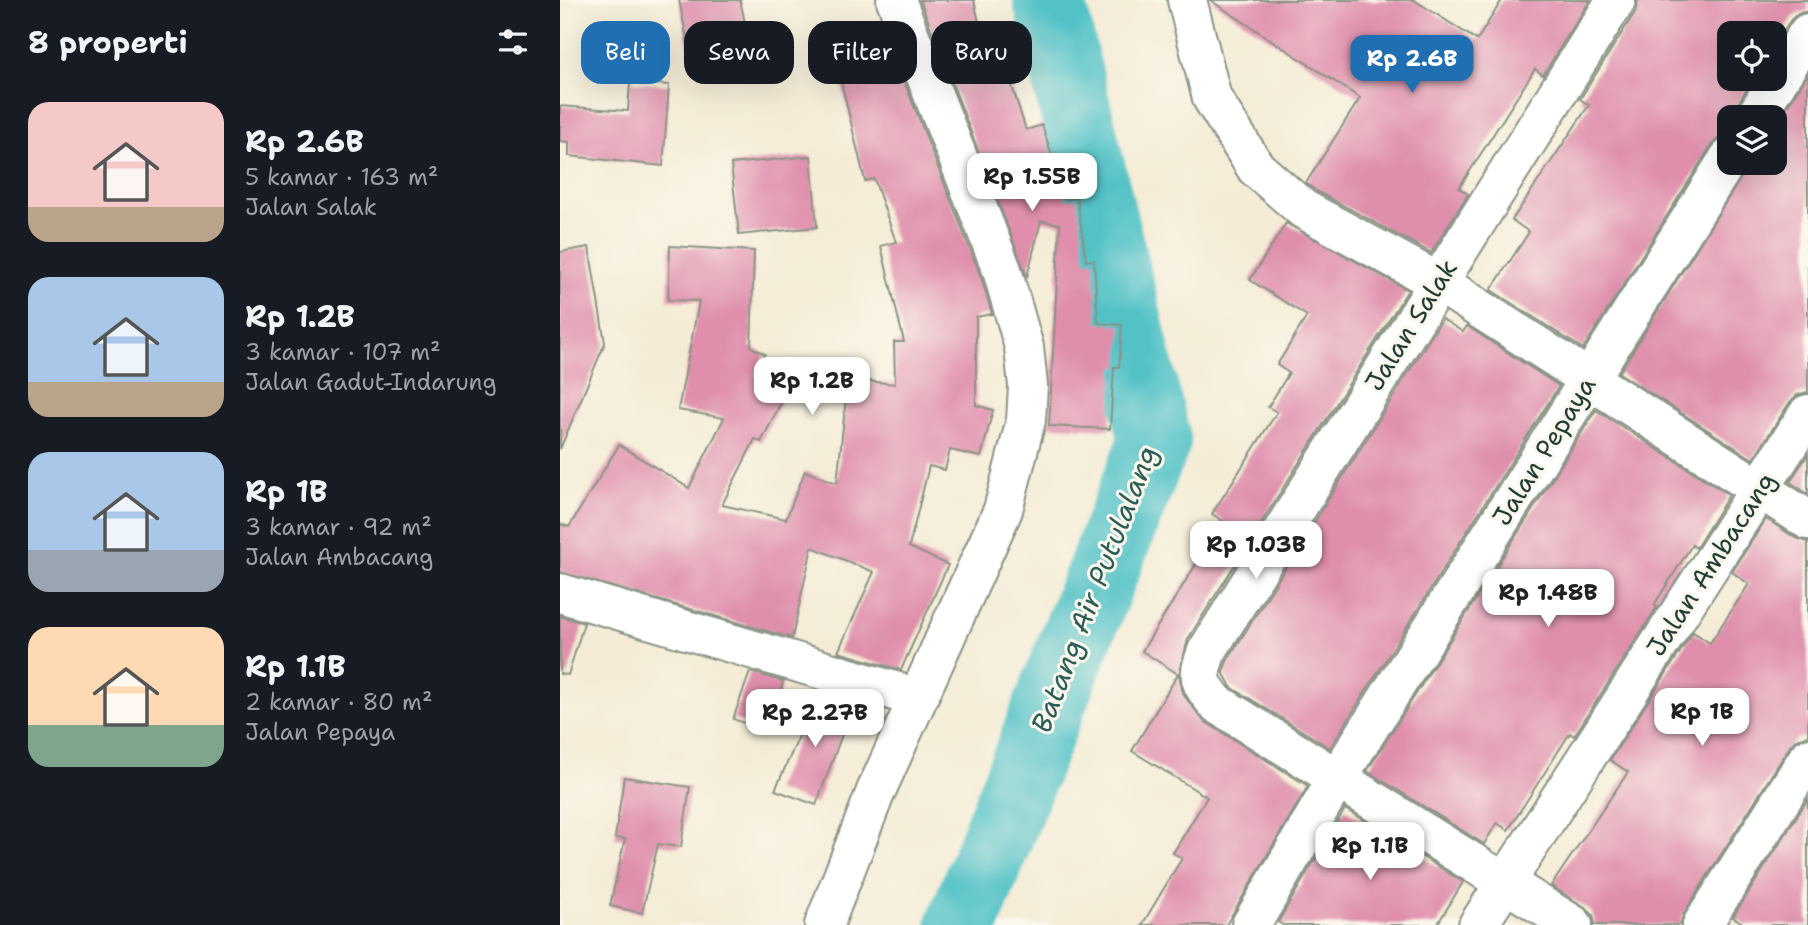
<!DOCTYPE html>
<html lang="id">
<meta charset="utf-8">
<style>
body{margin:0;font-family:"Shantell Sans",sans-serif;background:#20242c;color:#f1f3f6;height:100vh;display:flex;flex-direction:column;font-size:26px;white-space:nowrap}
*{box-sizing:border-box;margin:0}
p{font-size:23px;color:#9ea1a6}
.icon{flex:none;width:38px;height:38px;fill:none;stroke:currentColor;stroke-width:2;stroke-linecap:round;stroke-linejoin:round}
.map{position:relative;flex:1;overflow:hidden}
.drawer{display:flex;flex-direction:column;background:#171b24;width:560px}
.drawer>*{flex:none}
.hud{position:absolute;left:21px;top:21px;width:665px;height:63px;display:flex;gap:14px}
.controls{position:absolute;left:1157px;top:21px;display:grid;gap:14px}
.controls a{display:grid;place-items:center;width:70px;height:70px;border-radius:14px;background:#171b24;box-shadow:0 7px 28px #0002;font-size:35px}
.price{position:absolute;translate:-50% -60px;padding:0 16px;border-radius:14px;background:#fff;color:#222;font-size:23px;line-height:46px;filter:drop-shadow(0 2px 4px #0008)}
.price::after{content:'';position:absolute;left:50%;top:42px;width:21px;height:16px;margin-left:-10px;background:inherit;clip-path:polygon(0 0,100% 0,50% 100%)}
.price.on{background:#1f6fb2;color:#fff}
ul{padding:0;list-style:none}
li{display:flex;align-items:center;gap:21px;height:175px;padding:0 28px}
li span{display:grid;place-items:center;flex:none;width:196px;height:140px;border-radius:21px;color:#555}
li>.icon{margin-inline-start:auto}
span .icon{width:84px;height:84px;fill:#fffc;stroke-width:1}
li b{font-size:30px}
h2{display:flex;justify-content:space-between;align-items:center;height:84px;padding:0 28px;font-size:30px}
.chip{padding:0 24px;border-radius:21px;background:#171b24;box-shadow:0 7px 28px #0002;font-size:24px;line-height:63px}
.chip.on{background:#1f6fb2;color:#fff}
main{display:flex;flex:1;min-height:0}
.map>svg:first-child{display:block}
</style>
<main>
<section class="drawer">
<h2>8 properti<svg class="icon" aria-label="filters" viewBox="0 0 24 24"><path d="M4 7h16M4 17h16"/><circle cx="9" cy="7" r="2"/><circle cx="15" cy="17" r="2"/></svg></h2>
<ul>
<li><span style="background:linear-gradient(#f6c9c9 75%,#b9a48a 0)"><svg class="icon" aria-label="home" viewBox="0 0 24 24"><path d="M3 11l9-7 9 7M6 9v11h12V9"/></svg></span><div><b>Rp 2.6B</b><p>5 kamar · 163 m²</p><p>Jalan Salak</p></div></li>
<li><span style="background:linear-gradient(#a9c7e8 75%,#b9a48a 0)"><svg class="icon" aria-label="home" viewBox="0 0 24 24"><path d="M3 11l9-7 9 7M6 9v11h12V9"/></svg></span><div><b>Rp 1.2B</b><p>3 kamar · 107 m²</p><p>Jalan Gadut-Indarung</p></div></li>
<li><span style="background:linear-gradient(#a9c7e8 70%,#9aa5b1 0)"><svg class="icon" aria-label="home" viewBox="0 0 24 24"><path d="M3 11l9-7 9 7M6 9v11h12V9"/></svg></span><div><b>Rp 1B</b><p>3 kamar · 92 m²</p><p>Jalan Ambacang</p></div></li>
<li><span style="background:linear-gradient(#ffd9b3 70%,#7fa58c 0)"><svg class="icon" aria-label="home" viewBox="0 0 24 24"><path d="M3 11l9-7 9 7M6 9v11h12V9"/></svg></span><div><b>Rp 1.1B</b><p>2 kamar · 80 m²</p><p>Jalan Pepaya</p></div></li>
</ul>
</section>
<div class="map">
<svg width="1248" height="925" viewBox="0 0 1248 925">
<rect width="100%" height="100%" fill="#fbf7ec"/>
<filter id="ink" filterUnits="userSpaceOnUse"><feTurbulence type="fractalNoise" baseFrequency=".0143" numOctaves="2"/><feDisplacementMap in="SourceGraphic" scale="14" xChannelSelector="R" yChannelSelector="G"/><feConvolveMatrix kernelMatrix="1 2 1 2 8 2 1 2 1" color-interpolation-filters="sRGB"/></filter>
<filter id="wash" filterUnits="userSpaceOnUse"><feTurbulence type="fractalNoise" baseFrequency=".00686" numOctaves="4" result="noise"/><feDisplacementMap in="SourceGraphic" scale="28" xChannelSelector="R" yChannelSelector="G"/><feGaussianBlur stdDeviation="1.57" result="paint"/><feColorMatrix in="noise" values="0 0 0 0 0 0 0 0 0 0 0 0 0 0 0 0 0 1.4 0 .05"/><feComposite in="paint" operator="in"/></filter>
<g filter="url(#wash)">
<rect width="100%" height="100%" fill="#f4ecd6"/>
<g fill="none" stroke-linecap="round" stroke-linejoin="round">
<!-- river -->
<polyline stroke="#53c2c7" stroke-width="72" points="402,925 595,440 489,0"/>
</g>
<g id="blocks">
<!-- building -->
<g fill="#df8eab">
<polygon points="119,0 180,0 192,55 133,68"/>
<polygon points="360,0 414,0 423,41 436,36 466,130 482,125 506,199 517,198 526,261 534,260 538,323 562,325 559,367 554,367 550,429 489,426 500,224 481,221 467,277"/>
<polygon points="650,0 854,0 917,40 942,0 1030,0 983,75 975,69 899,188 908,194 871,253 756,191 746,183 800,98"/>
<polygon points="1078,0 1248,0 1248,11 1237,14 1230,21 1214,45 1214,33 1169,33 1169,79 1193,79 1177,105 1173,117 1169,117 1169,136 1158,139 1151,146 1023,349 931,290 969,232 952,220 1029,105 1020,99 1075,12"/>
<polygon points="321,22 421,277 432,314 416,317 416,405 433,410 421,457 390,450 385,470 369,466 349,547 388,565 341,670 278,652 314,572 252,547 232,638 0,572 0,524 9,527 59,445 129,488 164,418 118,410 139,301 108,300 110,246 194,251 191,347 205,354 195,375 227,391 201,442 195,439 162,505 226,519 245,471 277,483 288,379 335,384 334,342 344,342 321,246 336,242 314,179 305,181 272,44"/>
<polygon points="1248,74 1248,392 1237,395 1230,402 1193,459 1059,373 1190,163 1214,163 1214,127"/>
<polygon points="70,82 109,85 103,166 9,156 9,142 0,141 0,106 68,111"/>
<polygon points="251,156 257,227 179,235 171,164"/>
<polygon points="726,223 848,290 628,639 619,674 623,694 644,721 748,786 666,925 582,925 622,858 613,853 647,797 572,751 618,674 582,651 663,521 652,514 717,412 708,407 729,373 717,365 747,316 690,280"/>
<polygon points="29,247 45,343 0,449 0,252"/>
<polygon points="882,319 903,332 907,326 999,386 770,748 671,687 663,672 667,661"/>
<polygon points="1036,410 1169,495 1136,548 1132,545 1094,605 1097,607 1014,736 1010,733 948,830 937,823 924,844 807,771"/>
<polygon points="1248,454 1248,494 1230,482"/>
<polygon points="1206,519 1236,538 1248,542 1248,736 1237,739 1230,746 1124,913 1120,925 1035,925 1033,915 1025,907 991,886 1068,772 1050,760 1133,632 1150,643 1189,584 1172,572"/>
<polygon points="0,616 24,623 8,675 0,674"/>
<polygon points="190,672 223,681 211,733 173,719"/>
<polygon points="259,692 294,702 256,805 215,790"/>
<polygon points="64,777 130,787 121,847 98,844 82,913 50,906 65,839 55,838"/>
<polygon points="1248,799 1248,925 1186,925 1173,917"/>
<polygon points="785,809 903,882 877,925 723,925 718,922"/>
</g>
</g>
</g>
<g filter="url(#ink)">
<use href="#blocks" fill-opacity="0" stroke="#8a9485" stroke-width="2"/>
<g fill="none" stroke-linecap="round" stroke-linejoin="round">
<!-- minor casing -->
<g stroke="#8a9485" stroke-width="42">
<g id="minor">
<polyline points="627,0 652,98 696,168 743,209 878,282 1248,520"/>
<polyline points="1195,117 1248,33"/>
<polyline points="0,593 358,698"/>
<polyline points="264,925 316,791 443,510 466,420 468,386 464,347 442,270 336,0"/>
<polyline points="691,925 778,777 1169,158"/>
<polyline points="918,925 1248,414"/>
<path d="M1013 925 656 703C638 680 637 678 647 651L1056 0"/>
<polyline points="1142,925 1248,758"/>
</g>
</g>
<!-- minor -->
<use href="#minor" stroke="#fff" stroke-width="38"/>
</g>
</g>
<g text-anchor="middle" stroke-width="6" stroke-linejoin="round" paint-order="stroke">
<!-- street labels -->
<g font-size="26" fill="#1f3d34" stroke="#fbf7ec">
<text transform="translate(851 325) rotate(-58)" y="9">Jalan Salak</text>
<text transform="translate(984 451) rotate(-58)" y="9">Jalan Pepaya</text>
<text transform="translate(1151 564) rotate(-57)" y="9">Jalan Ambacang</text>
</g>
<!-- water labels -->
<g font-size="28" font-style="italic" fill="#2c5e59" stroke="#fbf7ec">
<text transform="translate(534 589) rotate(-69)" y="10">Batang Air Putulalang</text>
</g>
</g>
</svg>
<div class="controls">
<a><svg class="icon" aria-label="locate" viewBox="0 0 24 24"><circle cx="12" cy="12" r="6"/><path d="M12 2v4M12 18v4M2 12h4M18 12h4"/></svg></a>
<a><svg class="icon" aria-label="layers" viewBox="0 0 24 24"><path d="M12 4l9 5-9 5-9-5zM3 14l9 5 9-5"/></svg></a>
</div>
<b class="price on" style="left:852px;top:95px">Rp 2.6B</b>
<b class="price" style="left:472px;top:213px">Rp 1.55B</b>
<b class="price" style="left:252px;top:417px">Rp 1.2B</b>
<b class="price" style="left:696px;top:581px">Rp 1.03B</b>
<b class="price" style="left:988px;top:629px">Rp 1.48B</b>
<b class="price" style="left:1142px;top:748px">Rp 1B</b>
<b class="price" style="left:255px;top:749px">Rp 2.27B</b>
<b class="price" style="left:810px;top:882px">Rp 1.1B</b>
<div class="hud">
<a class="chip on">Beli</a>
<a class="chip">Sewa</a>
<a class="chip">Filter</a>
<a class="chip">Baru</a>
</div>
</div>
</main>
